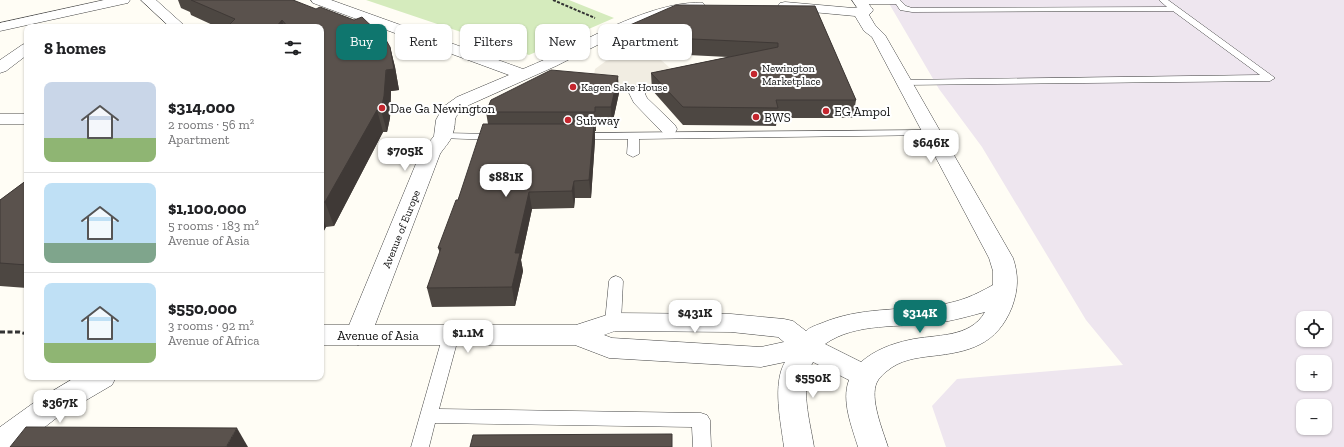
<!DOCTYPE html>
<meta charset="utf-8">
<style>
body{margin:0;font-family:"Zilla Slab",serif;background:#f6f6f6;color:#202124;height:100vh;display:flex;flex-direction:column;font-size:15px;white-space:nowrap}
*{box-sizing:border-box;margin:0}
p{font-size:13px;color:#757577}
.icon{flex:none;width:22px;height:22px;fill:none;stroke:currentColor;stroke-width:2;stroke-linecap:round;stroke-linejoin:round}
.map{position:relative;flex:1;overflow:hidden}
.drawer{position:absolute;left:24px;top:24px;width:300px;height:356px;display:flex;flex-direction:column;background:#fff;border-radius:8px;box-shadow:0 1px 3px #0004}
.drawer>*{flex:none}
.hud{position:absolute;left:336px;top:24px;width:380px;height:36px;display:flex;gap:8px}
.controls{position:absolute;left:1296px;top:311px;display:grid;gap:8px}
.controls a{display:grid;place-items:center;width:36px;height:36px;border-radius:8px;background:#fff;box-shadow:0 1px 3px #0004;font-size:20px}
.price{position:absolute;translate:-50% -34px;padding:0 9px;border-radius:8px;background:#fff;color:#222;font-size:13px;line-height:26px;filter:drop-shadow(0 1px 2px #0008)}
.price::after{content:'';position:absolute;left:50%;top:24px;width:12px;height:9px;margin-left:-6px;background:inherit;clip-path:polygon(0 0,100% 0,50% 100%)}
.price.current{background:#0f766e;color:#fff}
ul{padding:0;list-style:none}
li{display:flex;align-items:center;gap:12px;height:100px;padding:0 20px}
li+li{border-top:1px solid #e0e0e0}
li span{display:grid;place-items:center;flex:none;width:112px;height:80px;border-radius:8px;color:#555}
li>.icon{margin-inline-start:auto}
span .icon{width:48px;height:48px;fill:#fffc;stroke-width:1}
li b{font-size:17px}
h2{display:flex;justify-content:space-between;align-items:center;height:48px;padding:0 20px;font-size:17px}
.pill{padding:0 14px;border-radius:8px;background:#fff;box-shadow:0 1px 3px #0004;font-size:14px;line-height:36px}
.pill.current{background:#0f766e;color:#fff}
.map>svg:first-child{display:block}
</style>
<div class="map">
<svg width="1344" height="447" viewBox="0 0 1344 447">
<rect width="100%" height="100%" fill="#fffdf5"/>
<!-- industrial -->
<path fill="#eee6ef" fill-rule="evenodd" d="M887 0H1344V447H946L932 406 957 379 1123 365 1086 320 982 147 939 89ZM1303 318H1325V340H1303ZM1303 362H1325V384H1303ZM1303 406H1325V428H1303Z"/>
<!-- green -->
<polygon fill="#d5ebbd" points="366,0 569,0 614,18 529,55"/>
<!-- plaza -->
<polygon fill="#f1ede2" points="628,56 646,56 661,60 671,69 670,78 656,87 639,91 616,90 594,75 595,69 606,61"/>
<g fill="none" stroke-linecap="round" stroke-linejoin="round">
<!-- service casing -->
<g stroke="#444" stroke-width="1">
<g id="service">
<polygon points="858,0 900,0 906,6 912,8 1167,7 1159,0 1168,0 1275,78 1270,81 904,85 899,82 901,80 1260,75 1173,11 912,12 900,10 896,4 861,4 857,2"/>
<polygon points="932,130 937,133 936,135 639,139 639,154 633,157 627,154 628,139 578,139 572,136 578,133"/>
<polygon points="443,133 496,134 502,137 496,140 439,138 437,136"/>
<polygon points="616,276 621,278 623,281 621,322 618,326 613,327 608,326 605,322 609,281 611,278"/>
<polygon points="451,329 456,331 459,335 439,409 701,413 707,415 710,420 711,447 693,447 692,427 435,423 429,447 411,447 443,335 446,331"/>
</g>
</g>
<!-- pedestrian casing -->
<g stroke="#444" stroke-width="1">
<polygon id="pedestrian" points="639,86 644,88 647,91 645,94 647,98 675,125 677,129 675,133 669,134 663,133 634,103 629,93 634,88"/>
</g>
<!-- minor casing -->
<g stroke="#444" stroke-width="1">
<g id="minor">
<polygon points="104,0 130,0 128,3 123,4 0,31 0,23"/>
<polygon points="141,0 156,0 186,27 170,27"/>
<polygon points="852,0 866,0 873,10 871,13 861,13"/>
<polygon points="27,43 27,55 6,71 0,73 0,60 22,45"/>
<rect x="0" y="114" width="27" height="10"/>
<polygon points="321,325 358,325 367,328 371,335 367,342 358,345 321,345"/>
<polygon points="76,377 116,377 112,385 59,416 19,447 0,447 0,427 39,399"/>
</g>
</g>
<!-- tertiary casing -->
<g stroke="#444" stroke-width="1">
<path id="tertiary" d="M311 0H331L523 69C540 62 557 54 573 46 607 28 664 0 703 3L705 6 703 9 679 11 649 19 556 66 469 105C448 120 459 117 452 136 450 142 443 149 440 154L375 325H576L613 313 731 314 784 319 793 321 806 331C810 327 817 325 822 323 860 307 899 311 939 305 962 301 973 296 993 285V271L989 258 872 37 864 31 855 16 780 9 778 6 780 3 785 2 853 8 866 6 871 7 873 10 869 15 875 25 885 35 1013 258C1019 276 1018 290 1012 307 997 345 969 352 932 356 915 358 900 360 887 371 883 374 879 378 877 382 869 398 883 431 888 447H858C852 427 841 401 849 380L813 362C799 386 810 421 814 447H784C781 423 772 384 785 362L761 367 609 358 575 345H358L349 342 345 335 420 154 434 136 436 120 443 107 457 97 509 75 313 3ZM985 312C970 339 935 334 909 340 891 344 875 350 861 362L825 344C856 322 900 328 936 323 953 321 969 316 985 312ZM615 331 731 332 778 337 784 342 761 347 612 338 604 335Z"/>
</g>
<!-- path-far1 -->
<polyline stroke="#333" stroke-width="2" stroke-dasharray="3 1.5" stroke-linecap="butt" points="553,0 595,18"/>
<!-- path -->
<polyline stroke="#333" stroke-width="3" stroke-dasharray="5 2.5" stroke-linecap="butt" points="0,332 19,332 27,334"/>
<!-- service -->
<use href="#service" fill="#fff" fill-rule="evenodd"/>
<!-- pedestrian -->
<use href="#pedestrian" fill="#fff" fill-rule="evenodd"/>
<!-- minor -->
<use href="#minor" fill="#fff" fill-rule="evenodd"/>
<!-- tertiary -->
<use href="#tertiary" fill="#fff" fill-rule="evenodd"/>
</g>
<!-- wall -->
<g fill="#4d4742">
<polygon points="178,0 293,0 390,47 395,67 399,90 391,91 390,118 387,132 383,132 334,226 326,227 321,236 321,27 217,27 191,15 190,12 181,8"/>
<polygon points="815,6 856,100 853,118 777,118 776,126 683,125 652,90 651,73 728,57 608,51 607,35"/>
<polygon points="619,93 612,125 596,125 596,131 595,131 595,140 591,198 575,198 574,208 532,209 521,260 523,271 515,306 432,307 427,288 440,253 438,248 458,200 488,124 486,112"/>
<polygon points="27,180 27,288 0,286 0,200"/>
</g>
<!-- shaded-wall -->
<g fill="#3f3936">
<polygon points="282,20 284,27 276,27"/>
<polygon points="390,47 395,67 399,90 391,91 390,118 387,132 381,110"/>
<polygon points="618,76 619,93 612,125 611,107"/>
<polygon points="377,110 383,132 334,226 325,202"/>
<polygon points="594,124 595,140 591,198 589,180"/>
<polygon points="574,181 575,198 574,208 572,191"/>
<polygon points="529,192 532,209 521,260 523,271 515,306 512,287 515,253"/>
<polygon points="321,213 326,227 321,236"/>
<polygon points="237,428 248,447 226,447"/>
</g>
<!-- building -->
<g fill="#5a524d" stroke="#3f3936">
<polygon points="191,0 293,0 316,9 320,7 354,20 362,17 386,40 390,47 394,69 386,70 384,96 381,110 377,110 325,202 321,202 321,27 288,27 282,20 276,27 227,27 235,19"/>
<polygon points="676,5 815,6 856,100 776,100 778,108 683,107 651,73 778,47 778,43 607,35"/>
<polygon points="551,70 618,76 611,107 595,107 595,112 486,112 491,100"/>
<polygon points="483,124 594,124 589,180 574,181 572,191 529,192 515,253 520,253 512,287 427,288 441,248 438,248 456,200 458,200"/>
<polygon points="27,180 27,265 0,263 0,200"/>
<polygon points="26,427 237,428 226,447 10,447"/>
<polygon points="672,434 672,447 470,447 473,435"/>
</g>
<!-- markers -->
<g fill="#c4262e" stroke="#fff" stroke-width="1.5">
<circle cx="754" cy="74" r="4"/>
<circle cx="573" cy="87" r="4"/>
<circle cx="382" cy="108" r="4"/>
<circle cx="826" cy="111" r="4"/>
<circle cx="756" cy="117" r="4"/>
<circle cx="568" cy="120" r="4"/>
</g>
<g text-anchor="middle" stroke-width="4" stroke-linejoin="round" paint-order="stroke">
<!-- far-poi labels -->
<g font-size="11" fill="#111" stroke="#fff" text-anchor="start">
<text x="762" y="72">Newington<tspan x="762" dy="13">Marketplace</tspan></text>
<text x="581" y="91">Kagen Sake House</text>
</g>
<!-- far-street labels -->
<g font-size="11" fill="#111" stroke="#fff">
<text transform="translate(401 229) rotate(-68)" y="4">Avenue of Europe</text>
</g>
<!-- poi labels -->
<g font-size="13" fill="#111" stroke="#fff" text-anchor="start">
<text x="390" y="113">Dae Ga Newington</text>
<text x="834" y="116">EG Ampol</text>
<text x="764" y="122">BWS</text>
<text x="576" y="125">Subway</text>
</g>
<!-- street labels -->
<g font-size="13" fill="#111" stroke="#fff">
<text x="378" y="340">Avenue of Asia</text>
</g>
</g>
</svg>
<div class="controls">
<a><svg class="icon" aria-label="locate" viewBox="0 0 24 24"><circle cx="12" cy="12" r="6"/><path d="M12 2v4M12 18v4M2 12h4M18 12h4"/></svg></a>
<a>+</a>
<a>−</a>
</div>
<b class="price" style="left:931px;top:164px">$646K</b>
<b class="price" style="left:405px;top:172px">$705K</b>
<b class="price" style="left:506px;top:198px">$881K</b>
<b class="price" style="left:695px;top:334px">$431K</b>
<b class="price current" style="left:920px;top:334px">$314K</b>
<b class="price" style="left:468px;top:354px">$1.1M</b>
<b class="price" style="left:813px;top:399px">$550K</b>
<b class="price" style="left:60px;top:424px">$367K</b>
<div class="hud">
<a class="pill current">Buy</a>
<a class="pill">Rent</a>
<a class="pill">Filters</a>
<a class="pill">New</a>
<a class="pill">Apartment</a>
</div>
<section class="drawer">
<h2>8 homes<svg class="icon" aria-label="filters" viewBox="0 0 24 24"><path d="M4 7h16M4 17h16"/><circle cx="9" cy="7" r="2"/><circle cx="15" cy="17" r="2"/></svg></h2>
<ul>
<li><span style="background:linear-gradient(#c9d6e8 70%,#8fb573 0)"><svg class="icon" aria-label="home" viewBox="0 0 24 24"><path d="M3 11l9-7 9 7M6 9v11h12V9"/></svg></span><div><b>$314,000</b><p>2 rooms · 56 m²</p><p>Apartment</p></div></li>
<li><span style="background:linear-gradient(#bfe0f5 75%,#7fa58c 0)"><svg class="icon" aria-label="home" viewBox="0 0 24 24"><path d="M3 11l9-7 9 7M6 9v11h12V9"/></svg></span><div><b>$1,100,000</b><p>5 rooms · 183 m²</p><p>Avenue of Asia</p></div></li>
<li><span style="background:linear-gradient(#bfe0f5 75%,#8fb573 0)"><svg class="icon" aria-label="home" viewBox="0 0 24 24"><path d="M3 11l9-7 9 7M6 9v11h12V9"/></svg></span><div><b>$550,000</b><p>3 rooms · 92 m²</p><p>Avenue of Africa</p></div></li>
</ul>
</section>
</div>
